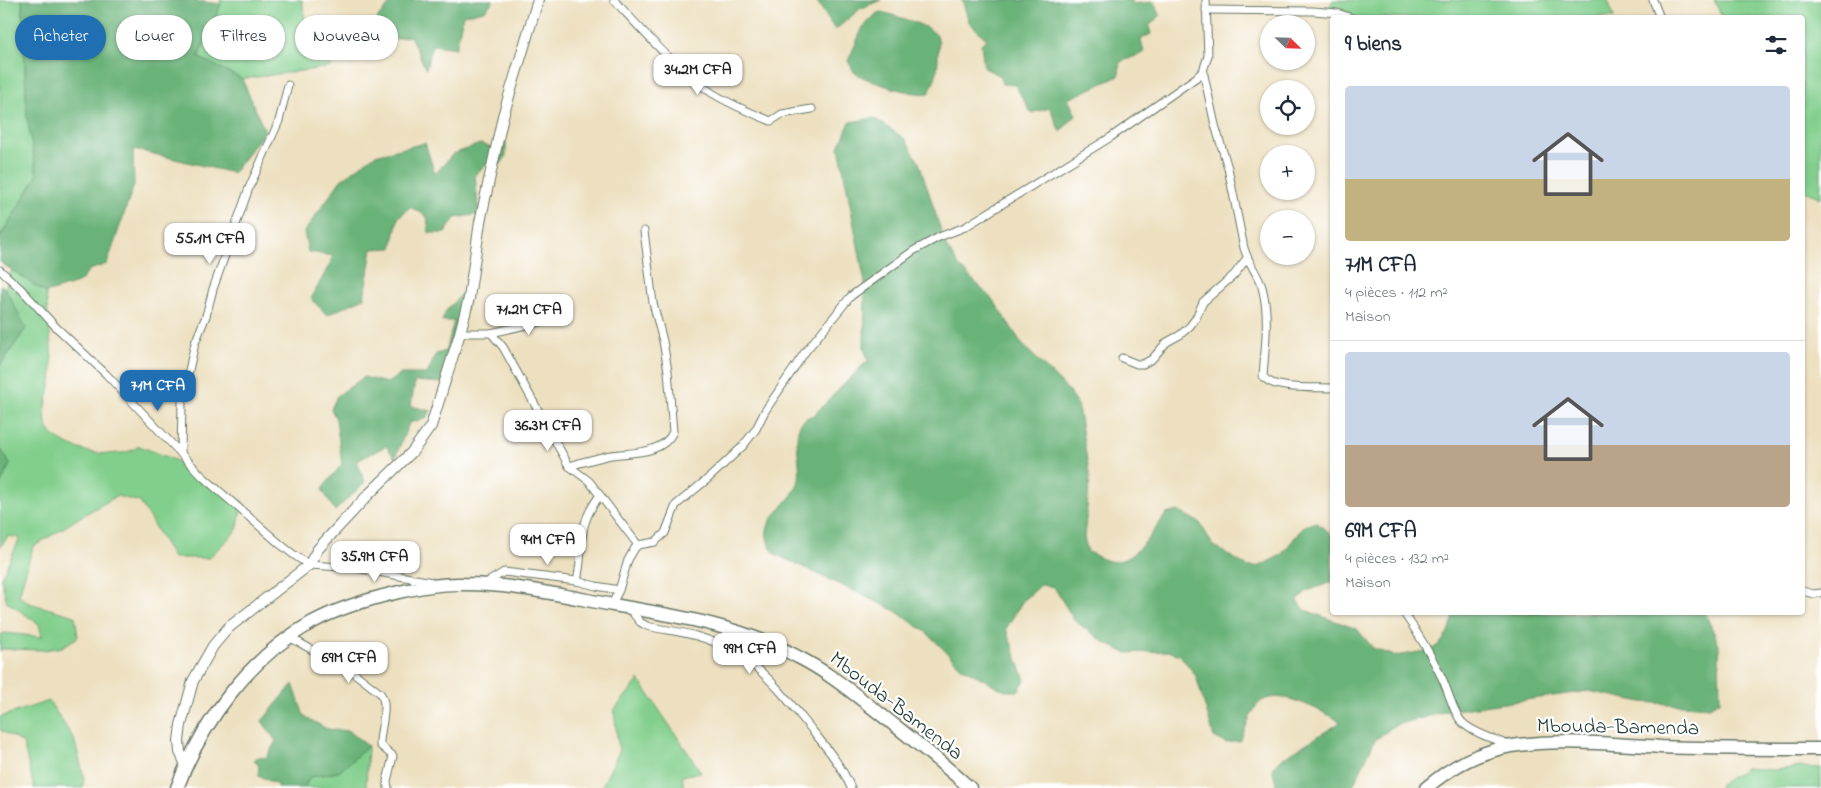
<!DOCTYPE html>
<html lang="fr">
<meta charset="utf-8">
<style>
body{margin:0;font-family:"Indie Flower",sans-serif;background:#f6f6f7;color:#1f2937;height:100vh;display:flex;flex-direction:column;font-size:19px;white-space:nowrap}
*{box-sizing:border-box;margin:0}
p{font-size:16px;color:#747a83}
.icon{flex:none;width:28px;height:28px;fill:none;stroke:currentColor;stroke-width:2;stroke-linecap:round;stroke-linejoin:round}
.map{position:relative;flex:1;overflow:hidden}
.panel{position:absolute;left:1330px;top:15px;width:475px;height:600px;display:flex;flex-direction:column;background:#fff;border-radius:5px;box-shadow:0 1px 4px #0004}
.panel>*{flex:none}
.top-card{position:absolute;left:15px;top:15px;width:475px;height:45px;display:flex;gap:10px}
.needle{width:32px;rotate:113deg}
.fabs{position:absolute;left:1260px;top:15px;display:grid;gap:10px}
.fabs a{display:grid;place-items:center;width:55px;height:55px;border-radius:50%;background:#fff;box-shadow:0 1px 4px #0004;font-size:25px}
.price{position:absolute;translate:-50% -42px;padding:0 11px;border-radius:10px;background:#fff;color:#222;font-size:16px;line-height:32px;filter:drop-shadow(0 1px 2px #0008)}
.price::after{content:'';position:absolute;left:50%;top:30px;width:15px;height:11px;margin-left:-8px;background:inherit;clip-path:polygon(0 0,100% 0,50% 100%)}
.price.active{background:#1f6fb2;color:#fff}
ul{padding:0;list-style:none}
li{display:grid;align-content:center;gap:10px;height:265px;padding:0 15px}
li+li{border-top:1px solid #e0e1e3}
li span{display:grid;place-items:center;height:155px;border-radius:5px;color:#555}
li>.icon{margin-inline-start:auto}
span .icon{width:90px;height:90px;fill:#fffc;stroke-width:1}
li b{font-size:21px}
h2{display:flex;justify-content:space-between;align-items:center;height:60px;padding:0 15px;font-size:21px}
.chip{padding:0 18px;border-radius:22px;background:#fff;box-shadow:0 1px 4px #0004;font-size:18px;line-height:45px}
.chip.active{background:#1f6fb2;color:#fff}
.map>svg:first-child{display:block}
</style>
<div class="map">
<svg width="1821" height="788" viewBox="0 0 1821 788">
<rect width="100%" height="100%" fill="#fff"/>
<filter id="ink" filterUnits="userSpaceOnUse"><feTurbulence type="fractalNoise" baseFrequency=".02" numOctaves="2"/><feDisplacementMap in="SourceGraphic" scale="10" xChannelSelector="R" yChannelSelector="G"/><feConvolveMatrix kernelMatrix="1 2 1 2 8 2 1 2 1" color-interpolation-filters="sRGB"/></filter>
<filter id="wash" filterUnits="userSpaceOnUse"><feTurbulence type="fractalNoise" baseFrequency=".0096" numOctaves="4" result="noise"/><feDisplacementMap in="SourceGraphic" scale="20" xChannelSelector="R" yChannelSelector="G"/><feGaussianBlur stdDeviation="1.12" result="paint"/><feColorMatrix in="noise" values="0 0 0 0 0 0 0 0 0 0 0 0 0 0 0 0 0 1.4 0 .05"/><feComposite in="paint" operator="in"/></filter>
<g filter="url(#wash)">
<rect width="100%" height="100%" fill="#ede0c0"/>
<!-- green -->
<g fill="#82cf8d" stroke="#508660">
<polygon points="0,0 22,0 27,116 37,176 0,237"/>
<polygon points="220,0 302,0 305,20 332,43 331,67 242,79 198,57 221,4"/>
<polygon points="1333,0 1608,0 1614,17 1341,18 1326,12"/>
<polygon points="1714,0 1821,0 1821,198 1803,190 1802,18 1722,17"/>
<path d="M12 270 46 293C48 319 52 345 52 370 52 396 31 426 63 442 73 447 83 451 95 453 108 454 129 455 139 446L175 460 215 488 243 502 237 530 209 558H173L140 502 117 496 82 516 33 547 19 595 29 603 75 616 78 637 62 647 44 650 1 649 0 651V635L5 633 42 637 39 624 7 602 1 578 20 538 8 536 0 547V485L10 464 0 448V366L26 328 5 288Z"/>
<polygon points="639,680 701,772 682,776 684,788 601,788 619,752 614,710"/>
<polygon points="49,701 74,739 84,777 83,788 34,788 23,743 0,730 0,717"/>
<polygon points="368,746 366,788 304,788 310,777 339,772"/>
<polygon points="1802,767 1821,768 1821,788 1719,788 1720,784 1745,768 1774,770"/>
</g>
<!-- forest -->
<g fill="#69b278" stroke="#447856">
<polygon points="22,0 188,0 221,4 198,57 242,79 265,131 233,173 133,149 134,185 107,264 89,270 80,282 46,293 0,262 0,237 37,176 27,116"/>
<polygon points="393,0 494,0 485,11 463,15 456,48 432,45 426,69 410,36 395,39 376,20"/>
<polygon points="816,0 881,0 860,9 835,30"/>
<polygon points="962,0 1133,0 1131,4 1154,2 1160,16 1149,26 1151,34 1141,39 1144,53 1120,62 1119,76 1068,99 1076,115 1060,132 1050,108 1031,113 1015,85 1002,84 999,75 984,68 981,44 987,40 969,22"/>
<path d="M882 12C895 16 930 25 937 36 940 41 938 49 938 55 938 71 936 78 929 93 916 97 865 81 854 72 852 69 850 64 848 61L863 27 877 13Z"/>
<path d="M874 118 905 139 919 162 946 246 960 267 994 301 1022 344 1069 391 1078 407 1090 477 1084 538 1088 552C1095 555 1102 559 1109 561 1132 567 1155 529 1166 514L1178 511 1200 523 1213 545 1248 567 1260 566 1281 555 1304 526 1316 522 1332 535V582L1307 591 1297 601 1305 610 1357 629 1373 648 1395 656 1431 650 1441 643 1448 632 1454 613H1705L1719 644 1720 701 1709 707 1642 702 1589 691 1448 711 1395 725 1375 740 1352 788H1277L1272 768 1281 759 1341 722C1323 712 1275 684 1257 705 1250 714 1245 731 1240 741L1226 743 1214 737 1196 676 1180 655 1168 651 1126 653 1105 643 1074 620 1054 587 1041 585 1022 602 1006 629 1025 680 1018 691H1005L961 667 926 632 894 610 775 554C750 521 789 510 798 483 804 466 789 432 804 420 807 417 811 416 814 415L868 360 864 348 865 283 839 147 850 122Z"/>
<polygon points="506,141 506,156 501,164 489,162 475,175 479,214 455,218 445,233 429,233 427,216 410,207 398,218 392,248 372,249 364,298 327,315 311,299 334,256 308,252 304,232 341,180 375,155 425,143 435,174 453,154 480,144 491,147"/>
<polygon points="0,285 5,288 26,328 0,366"/>
<polygon points="471,292 444,383 415,381 411,406 431,411 425,419 409,423 395,458 386,446 357,461 365,482 335,511 322,489 342,464 336,419 331,409 337,396 364,377 387,383 401,374 427,374 436,354 446,351 454,321 442,321 446,311 462,293"/>
<polygon points="0,448 10,464 0,485"/>
<polygon points="293,684 304,716 327,729 349,731 368,746 339,772 310,777 304,788 278,788 276,784 258,776 259,766 254,760 258,757 266,758 276,741 262,721"/>
</g>
</g>
<g filter="url(#ink)">
<g fill="none" stroke-linecap="round" stroke-linejoin="round">
<!-- street casing -->
<g stroke="#677665" stroke-width="9">
<g id="street">
<path d="M614 0C644 32 675 68 712 93 730 104 751 113 771 121L782 114 812 109"/>
<polyline points="1653,0 1660,18"/>
<polyline points="1206,10 1313,11 1337,13 1352,18"/>
<path d="M1203 71 1215 125 1228 168 1244 248C1248 262 1257 273 1262 287 1270 316 1265 346 1263 376 1272 391 1317 387 1332 388"/>
<polyline points="0,270 21,289 56,327 106,374 202,476 280,544 294,555 309,565 357,568 432,582"/>
<polyline points="460,333 491,333 562,317"/>
<polyline points="491,333 503,347 569,466 589,481 638,545"/>
<polyline points="1122,358 1137,364 1143,364 1152,359 1167,342 1180,335 1190,326 1196,318 1203,302 1234,275 1247,258"/>
<polyline points="181,454 182,402 195,343 206,316 213,289 249,188 279,121 288,85"/>
<path d="M569 466C583 462 597 458 611 455 631 452 662 455 673 432L668 371 663 341 653 303 644 231"/>
<path d="M577 581C585 545 575 528 600 495"/>
<polyline points="484,584 504,572 577,581 596,586 619,590"/>
<polyline points="1802,591 1814,594 1821,593"/>
<polyline points="612,604 619,590 628,560 635,548 638,545 655,542 665,533 676,505 710,477 743,446 756,429 765,411 805,352 851,296 913,251 939,237 965,227 1111,137 1197,77 1203,71 1208,56 1206,0"/>
<path d="M628 607 640 622 647 626C663 630 680 631 696 636 750 651 774 683 808 725 824 745 841 764 851 788"/>
<path d="M1403 612C1418 633 1431 655 1442 678 1448 690 1454 715 1463 723 1473 733 1496 740 1509 745"/>
<path d="M289 637 354 673 380 693C390 706 379 730 380 745L393 756 387 781 388 788"/>
</g>
</g>
<!-- secondary casing -->
<g stroke="#677665" stroke-width="12">
<polyline id="secondary" points="186,765 180,752 179,741 181,725 193,681 213,646 228,628 309,565 318,549 327,539 368,495 412,452 431,426 460,333 469,298 480,222 503,116 538,0"/>
</g>
<!-- highway casing -->
<g stroke="#677665" stroke-width="15">
<g id="highway">
<path d="M177 788C202 722 248 659 311 623 338 608 369 599 399 592 421 587 442 583 464 584 515 584 564 596 613 605 677 616 741 626 798 657 828 672 853 693 879 713 910 737 941 762 970 788"/>
<path d="M1426 788C1445 772 1467 758 1491 751 1538 736 1612 744 1661 747 1715 749 1768 749 1821 749"/>
</g>
</g>
<!-- street -->
<use href="#street" stroke="#fff" stroke-width="7"/>
<!-- secondary -->
<use href="#secondary" stroke="#fff" stroke-width="10"/>
<!-- highway -->
<use href="#highway" stroke="#fff" stroke-width="12"/>
</g>
</g>
<g text-anchor="middle" stroke-width="4.5" stroke-linejoin="round" paint-order="stroke">
<!-- street labels -->
<g font-size="21" fill="#1f3d34" stroke="#fff">
<text transform="translate(897 705) rotate(38)" y="7">Mbouda-Bamenda</text>
<text transform="translate(1618 726) rotate(1)" y="7">Mbouda-Bamenda</text>
</g>
</g>
</svg>
<div class="fabs">
<a><svg class="needle" viewBox="-14 -14 28 28"><path d="M0-13l5 13h-10z" fill="#e53935"/><path d="M0 13l5-13h-10z" fill="#747a83"/></svg></a>
<a><svg class="icon" aria-label="locate" viewBox="0 0 24 24"><circle cx="12" cy="12" r="6"/><path d="M12 2v4M12 18v4M2 12h4M18 12h4"/></svg></a>
<a>+</a>
<a>−</a>
</div>
<b class="price" style="left:698px;top:96px">34.2M CFA</b>
<b class="price" style="left:210px;top:265px">55.1M CFA</b>
<b class="price" style="left:529px;top:336px">71.2M CFA</b>
<b class="price active" style="left:158px;top:412px">71M CFA</b>
<b class="price" style="left:548px;top:452px">36.3M CFA</b>
<b class="price" style="left:548px;top:566px">94M CFA</b>
<b class="price" style="left:375px;top:583px">35.9M CFA</b>
<b class="price" style="left:750px;top:675px">99M CFA</b>
<b class="price" style="left:349px;top:684px">69M CFA</b>
<div class="top-card">
<a class="chip active">Acheter</a>
<a class="chip">Louer</a>
<a class="chip">Filtres</a>
<a class="chip">Nouveau</a>
</div>
<section class="panel">
<h2>9 biens<svg class="icon" aria-label="filters" viewBox="0 0 24 24"><path d="M4 7h16M4 17h16"/><circle cx="9" cy="7" r="2"/><circle cx="15" cy="17" r="2"/></svg></h2>
<ul>
<li><span style="background:linear-gradient(#c9d6e8 60%,#c2b280 0)"><svg class="icon" aria-label="home" viewBox="0 0 24 24"><path d="M3 11l9-7 9 7M6 9v11h12V9"/></svg></span><div><b>71M CFA</b><p>4 pièces · 112 m²</p><p>Maison</p></div></li>
<li><span style="background:linear-gradient(#c9d6e8 60%,#b9a48a 0)"><svg class="icon" aria-label="home" viewBox="0 0 24 24"><path d="M3 11l9-7 9 7M6 9v11h12V9"/></svg></span><div><b>69M CFA</b><p>4 pièces · 132 m²</p><p>Maison</p></div></li>
</ul>
</section>
</div>
